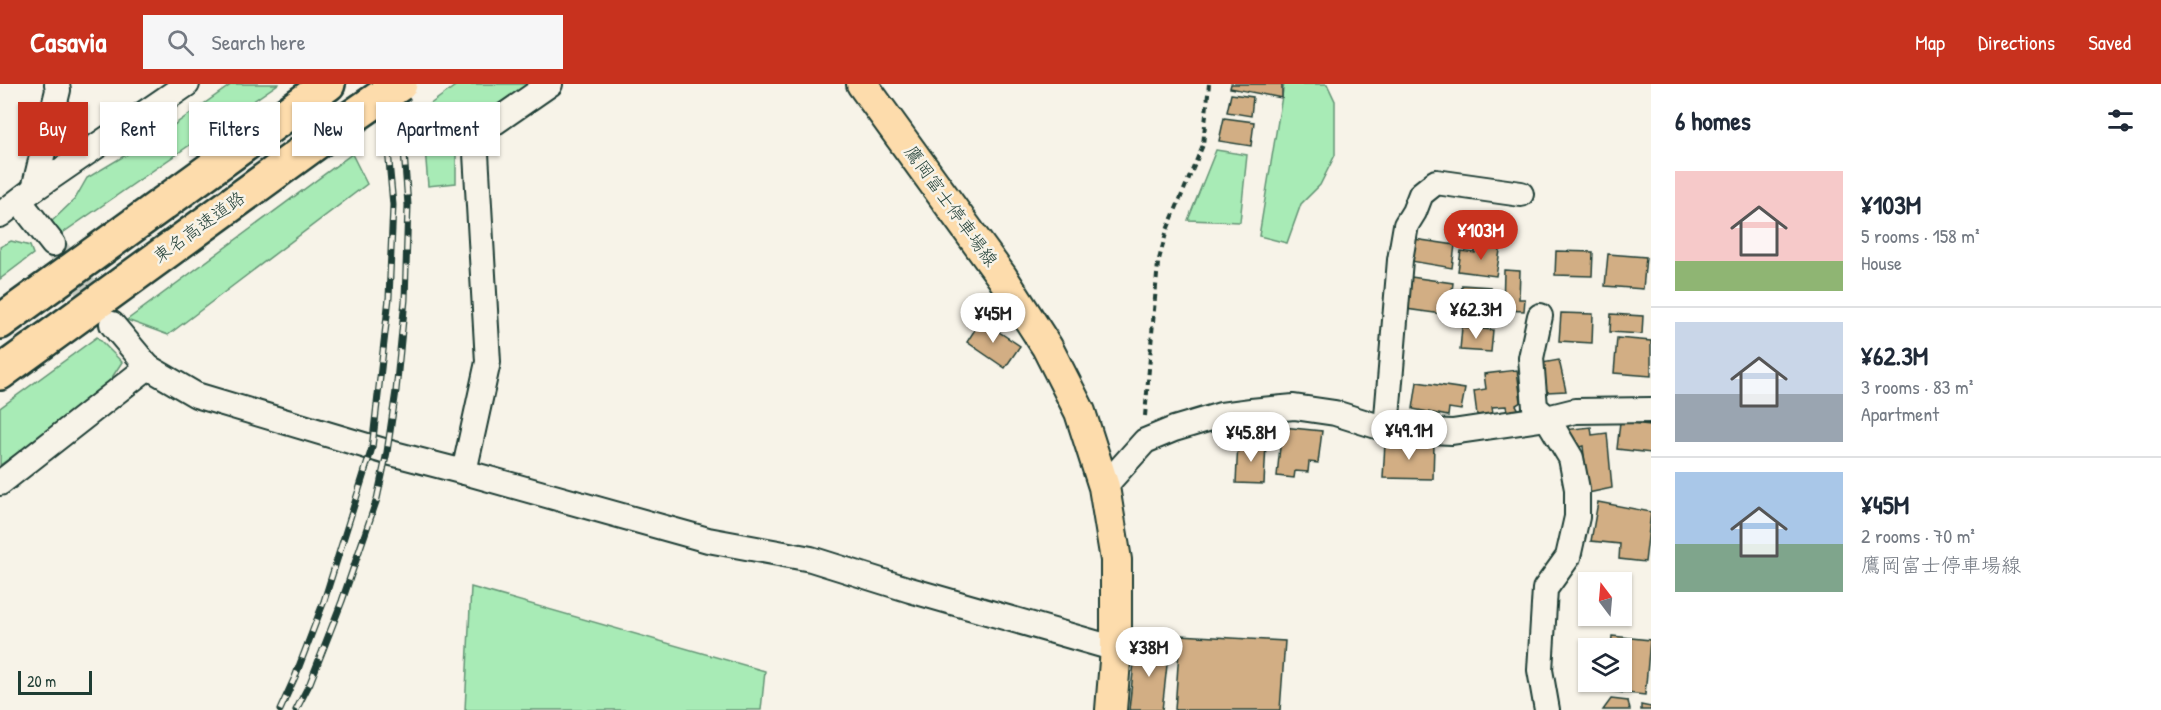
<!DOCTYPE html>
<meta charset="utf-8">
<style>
body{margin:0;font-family:"Patrick Hand","Klee One",sans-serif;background:#f6f6f7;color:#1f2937;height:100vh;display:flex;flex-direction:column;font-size:22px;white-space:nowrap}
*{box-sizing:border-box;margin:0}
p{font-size:20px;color:#747a83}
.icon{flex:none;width:33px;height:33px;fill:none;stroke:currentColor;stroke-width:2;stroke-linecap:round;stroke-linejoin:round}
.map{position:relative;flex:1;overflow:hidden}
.drawer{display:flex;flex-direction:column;background:#fff;width:510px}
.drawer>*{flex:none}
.banner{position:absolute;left:18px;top:18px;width:570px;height:54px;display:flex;gap:12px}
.needle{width:39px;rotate:344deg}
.fabs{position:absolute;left:1578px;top:488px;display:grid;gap:12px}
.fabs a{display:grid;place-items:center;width:54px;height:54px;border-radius:0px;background:#fff;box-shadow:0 2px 4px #0004;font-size:30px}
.scale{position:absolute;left:18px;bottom:15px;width:74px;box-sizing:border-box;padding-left:6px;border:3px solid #1f3d34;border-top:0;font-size:16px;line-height:21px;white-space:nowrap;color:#1f3d34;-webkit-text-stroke:4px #f7f3e8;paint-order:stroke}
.price{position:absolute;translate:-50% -51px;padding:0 14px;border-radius:21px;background:#fff;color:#222;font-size:20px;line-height:39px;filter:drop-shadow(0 2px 3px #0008)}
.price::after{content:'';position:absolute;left:50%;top:36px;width:18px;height:14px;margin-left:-9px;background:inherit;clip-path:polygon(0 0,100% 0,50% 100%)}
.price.selected{background:#c8321e;color:#fff}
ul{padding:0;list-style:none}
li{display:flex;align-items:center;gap:18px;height:150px;padding:0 24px}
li+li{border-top:2px solid #e0e1e3}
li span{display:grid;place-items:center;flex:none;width:168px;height:120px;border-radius:0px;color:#555}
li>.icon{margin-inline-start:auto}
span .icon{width:72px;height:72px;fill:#fffc;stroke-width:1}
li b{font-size:26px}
h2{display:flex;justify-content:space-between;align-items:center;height:72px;padding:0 24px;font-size:26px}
.chip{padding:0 21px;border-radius:0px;background:#fff;box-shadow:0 2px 4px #0004;font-size:21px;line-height:54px}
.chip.selected{background:#c8321e;color:#fff}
header{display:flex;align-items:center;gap:36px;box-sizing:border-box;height:84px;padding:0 30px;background:#c8321e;color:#fff}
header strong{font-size:28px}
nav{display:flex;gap:33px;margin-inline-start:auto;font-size:21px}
.search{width:420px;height:54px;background:#f6f6f7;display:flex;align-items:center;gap:15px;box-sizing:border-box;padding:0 21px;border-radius:0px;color:#747a83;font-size:22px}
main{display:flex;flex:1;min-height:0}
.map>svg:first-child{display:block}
</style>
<header>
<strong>Casavia</strong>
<div class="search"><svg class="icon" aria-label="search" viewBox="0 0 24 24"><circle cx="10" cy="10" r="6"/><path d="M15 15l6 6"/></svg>Search here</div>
<nav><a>Map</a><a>Directions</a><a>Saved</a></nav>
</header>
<main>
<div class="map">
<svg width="1651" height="626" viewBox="0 0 1651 626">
<rect width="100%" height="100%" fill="#f7f3e8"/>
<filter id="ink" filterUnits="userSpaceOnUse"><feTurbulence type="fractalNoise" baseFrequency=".0167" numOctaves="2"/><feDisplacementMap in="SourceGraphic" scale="12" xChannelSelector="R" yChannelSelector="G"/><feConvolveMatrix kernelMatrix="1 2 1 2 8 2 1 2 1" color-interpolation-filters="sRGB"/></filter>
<g filter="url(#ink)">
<!-- green -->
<g fill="#a8ebb6" stroke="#649475" stroke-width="1.5">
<polygon points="232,0 278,0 61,150 51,138 75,115 87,94 161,50"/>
<polygon points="458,0 539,0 456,63 456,99 428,102 422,26"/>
<polygon points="1284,0 1327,0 1335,17 1335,71 1320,101 1301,120 1287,159 1259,152"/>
<polygon points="1216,66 1247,71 1240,138 1188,136"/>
<polygon points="352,70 367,100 168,251 127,236"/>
<polygon points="11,157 30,162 33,170 0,195 0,163"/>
<polygon points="97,253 122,278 100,312 0,381 0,324"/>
<polygon points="471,503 765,587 761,626 465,626"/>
</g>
<!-- building -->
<g fill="#d2ae84" stroke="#1f3d34" stroke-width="1.5">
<polygon points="1231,0 1282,0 1282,14 1230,4"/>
<polygon points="1231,10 1253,13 1251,32 1227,28"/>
<polygon points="1224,34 1254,38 1251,62 1219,57"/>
<polygon points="1414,155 1455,161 1452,184 1411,177"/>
<polygon points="1492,158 1501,160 1496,192 1458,187 1461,167 1475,169 1475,163 1488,165"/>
<polygon points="1556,167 1593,168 1592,192 1555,191"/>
<polygon points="1608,170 1646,173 1643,205 1605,202"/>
<polygon points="1504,186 1520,187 1519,215 1525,215 1524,227 1503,226"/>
<polygon points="1411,193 1453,199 1449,231 1406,225"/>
<polygon points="1462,201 1491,203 1488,232 1460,230"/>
<polygon points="1561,229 1593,230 1592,259 1559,257"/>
<polygon points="1611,230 1643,232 1642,250 1610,248"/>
<polygon points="981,236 1020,262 1005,284 967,258"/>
<polygon points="1462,243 1493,246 1491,268 1460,266"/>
<polygon points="1617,254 1651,257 1651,292 1614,289"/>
<polygon points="1559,276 1566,307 1547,308 1542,279"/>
<polygon points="1517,286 1521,318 1516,321 1519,326 1507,327 1506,322 1492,323 1493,329 1477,331 1474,307 1486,305 1484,290"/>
<polygon points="1417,298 1465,305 1461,326 1449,324 1448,332 1413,325"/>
<polygon points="1620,338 1651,341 1651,369 1617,365"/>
<polygon points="1282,343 1322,347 1318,379 1309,378 1308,388 1295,387 1294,394 1277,392"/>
<polygon points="1591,343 1592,351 1607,349 1612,404 1588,409 1583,362 1576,364 1563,346"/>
<polygon points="1238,358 1266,359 1264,400 1236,399"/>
<polygon points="1385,359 1434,360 1433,395 1383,394"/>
<polygon points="1598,418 1651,428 1645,478 1619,475 1620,460 1591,457"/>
<polygon points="1180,551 1285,557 1280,626 1175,626"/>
<polygon points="1612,552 1650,556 1645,611 1607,607 1608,597 1622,597 1622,564 1611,564"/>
<polygon points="1136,560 1169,563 1162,626 1129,626"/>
<polygon points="1611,615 1628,617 1630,626 1603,626"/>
<polygon points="1641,621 1651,623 1651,626 1641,626"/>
</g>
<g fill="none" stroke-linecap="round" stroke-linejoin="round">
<!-- minor-tunnel -->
<polyline stroke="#cccfc4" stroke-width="24" stroke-dasharray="24 12" stroke-linecap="butt" points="53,160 107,232"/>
<!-- minor casing -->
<g stroke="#1f3d34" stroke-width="28">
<g id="minor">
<polyline points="34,105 58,6 57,0"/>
<polyline points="20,118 53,160"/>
<polyline points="0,131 34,105 187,0"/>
<polyline points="1540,232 1531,274 1535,323 1547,334 1571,374 1577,405 1577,433 1568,473 1545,505 1540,586 1547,626"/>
<polyline points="112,240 148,283 196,311 387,368 464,388 708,456 811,475 910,506 1116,565"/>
<polyline points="1386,345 1400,176 1406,141 1414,128 1421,110 1436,98 1521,110"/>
<polyline points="464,388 488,278 475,52 550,0"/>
<polyline points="0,399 148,283"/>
<polyline points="1104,403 1145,357 1174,345 1221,331 1251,327 1294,323 1335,329 1386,345 1452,348 1547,334 1575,327 1651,326"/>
</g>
</g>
<!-- major casing -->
<g stroke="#1f3d34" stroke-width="34">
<polyline id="major" points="862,0 1002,193 1047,263 1080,328 1104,403 1116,476 1116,565 1111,626"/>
</g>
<!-- highway casing -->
<g stroke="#1f3d34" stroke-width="38">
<g id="highway">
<polyline points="0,238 328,0"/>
<polyline points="0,289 339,42"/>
</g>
</g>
<!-- path -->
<polyline stroke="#1f3d34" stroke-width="4" stroke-dasharray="6 4.5" stroke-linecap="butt" points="1145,332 1158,179 1167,146 1203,61 1209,0"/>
<!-- minor -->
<use href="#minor" stroke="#f7f3e8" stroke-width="24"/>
<!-- major -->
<use href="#major" stroke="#fddcac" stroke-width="30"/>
<!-- highway -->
<use href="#highway" stroke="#fddcac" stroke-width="33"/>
<!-- rail casing -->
<g stroke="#1f3d34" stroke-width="7">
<g id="rail">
<polyline points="280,626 295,593 324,517 372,364 389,214 393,121 382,0"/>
<polyline points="296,626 310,599 342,517 377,415 387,368 396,307 405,216 408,121 399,0"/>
</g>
</g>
<!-- rail -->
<use href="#rail" stroke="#f7f3e8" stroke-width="4.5" stroke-dasharray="14" stroke-linecap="butt"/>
<!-- highway-bridge casing -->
<g stroke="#1f3d34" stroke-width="38" stroke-linecap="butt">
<polyline id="highway-bridge" points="339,42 400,0"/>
</g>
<!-- highway-bridge -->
<use href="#highway-bridge" stroke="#fddcac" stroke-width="33"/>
</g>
</g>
<g text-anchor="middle" stroke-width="5" stroke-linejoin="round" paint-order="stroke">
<!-- street labels -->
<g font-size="18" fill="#1f3d34" stroke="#f7f3e8">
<text transform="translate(951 122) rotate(54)" y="6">鷹岡富士停車場線</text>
<text transform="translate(199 143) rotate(-36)" y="6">東名高速道路</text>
</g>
</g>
</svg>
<div class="fabs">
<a><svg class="needle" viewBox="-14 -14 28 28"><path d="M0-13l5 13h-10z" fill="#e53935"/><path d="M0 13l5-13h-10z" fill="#747a83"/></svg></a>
<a><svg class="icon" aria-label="layers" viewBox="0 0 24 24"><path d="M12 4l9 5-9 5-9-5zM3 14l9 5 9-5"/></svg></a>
</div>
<div class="scale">20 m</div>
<b class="price selected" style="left:1481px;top:177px">¥103M</b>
<b class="price" style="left:1476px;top:256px">¥62.3M</b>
<b class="price" style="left:993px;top:260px">¥45M</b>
<b class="price" style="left:1409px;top:377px">¥49.1M</b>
<b class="price" style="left:1251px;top:379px">¥45.8M</b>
<b class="price" style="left:1149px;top:594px">¥38M</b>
<div class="banner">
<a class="chip selected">Buy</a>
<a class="chip">Rent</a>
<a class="chip">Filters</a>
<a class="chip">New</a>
<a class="chip">Apartment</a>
</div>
</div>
<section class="drawer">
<h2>6 homes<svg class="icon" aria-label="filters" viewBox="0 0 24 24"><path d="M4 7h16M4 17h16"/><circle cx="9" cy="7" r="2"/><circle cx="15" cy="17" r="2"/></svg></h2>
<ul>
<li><span style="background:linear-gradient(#f6c9c9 75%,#8fb573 0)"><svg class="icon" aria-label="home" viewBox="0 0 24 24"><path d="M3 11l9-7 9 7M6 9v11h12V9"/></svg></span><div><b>¥103M</b><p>5 rooms · 158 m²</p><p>House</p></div></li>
<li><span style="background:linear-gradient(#c9d6e8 60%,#9aa5b1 0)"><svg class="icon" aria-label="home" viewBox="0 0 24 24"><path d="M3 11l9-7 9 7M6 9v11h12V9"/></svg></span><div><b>¥62.3M</b><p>3 rooms · 83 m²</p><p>Apartment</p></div></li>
<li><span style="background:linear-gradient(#a9c7e8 60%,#7fa58c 0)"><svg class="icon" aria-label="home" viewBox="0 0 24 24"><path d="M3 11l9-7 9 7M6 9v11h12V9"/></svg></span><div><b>¥45M</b><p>2 rooms · 70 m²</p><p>鷹岡富士停車場線</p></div></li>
</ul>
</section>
</main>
